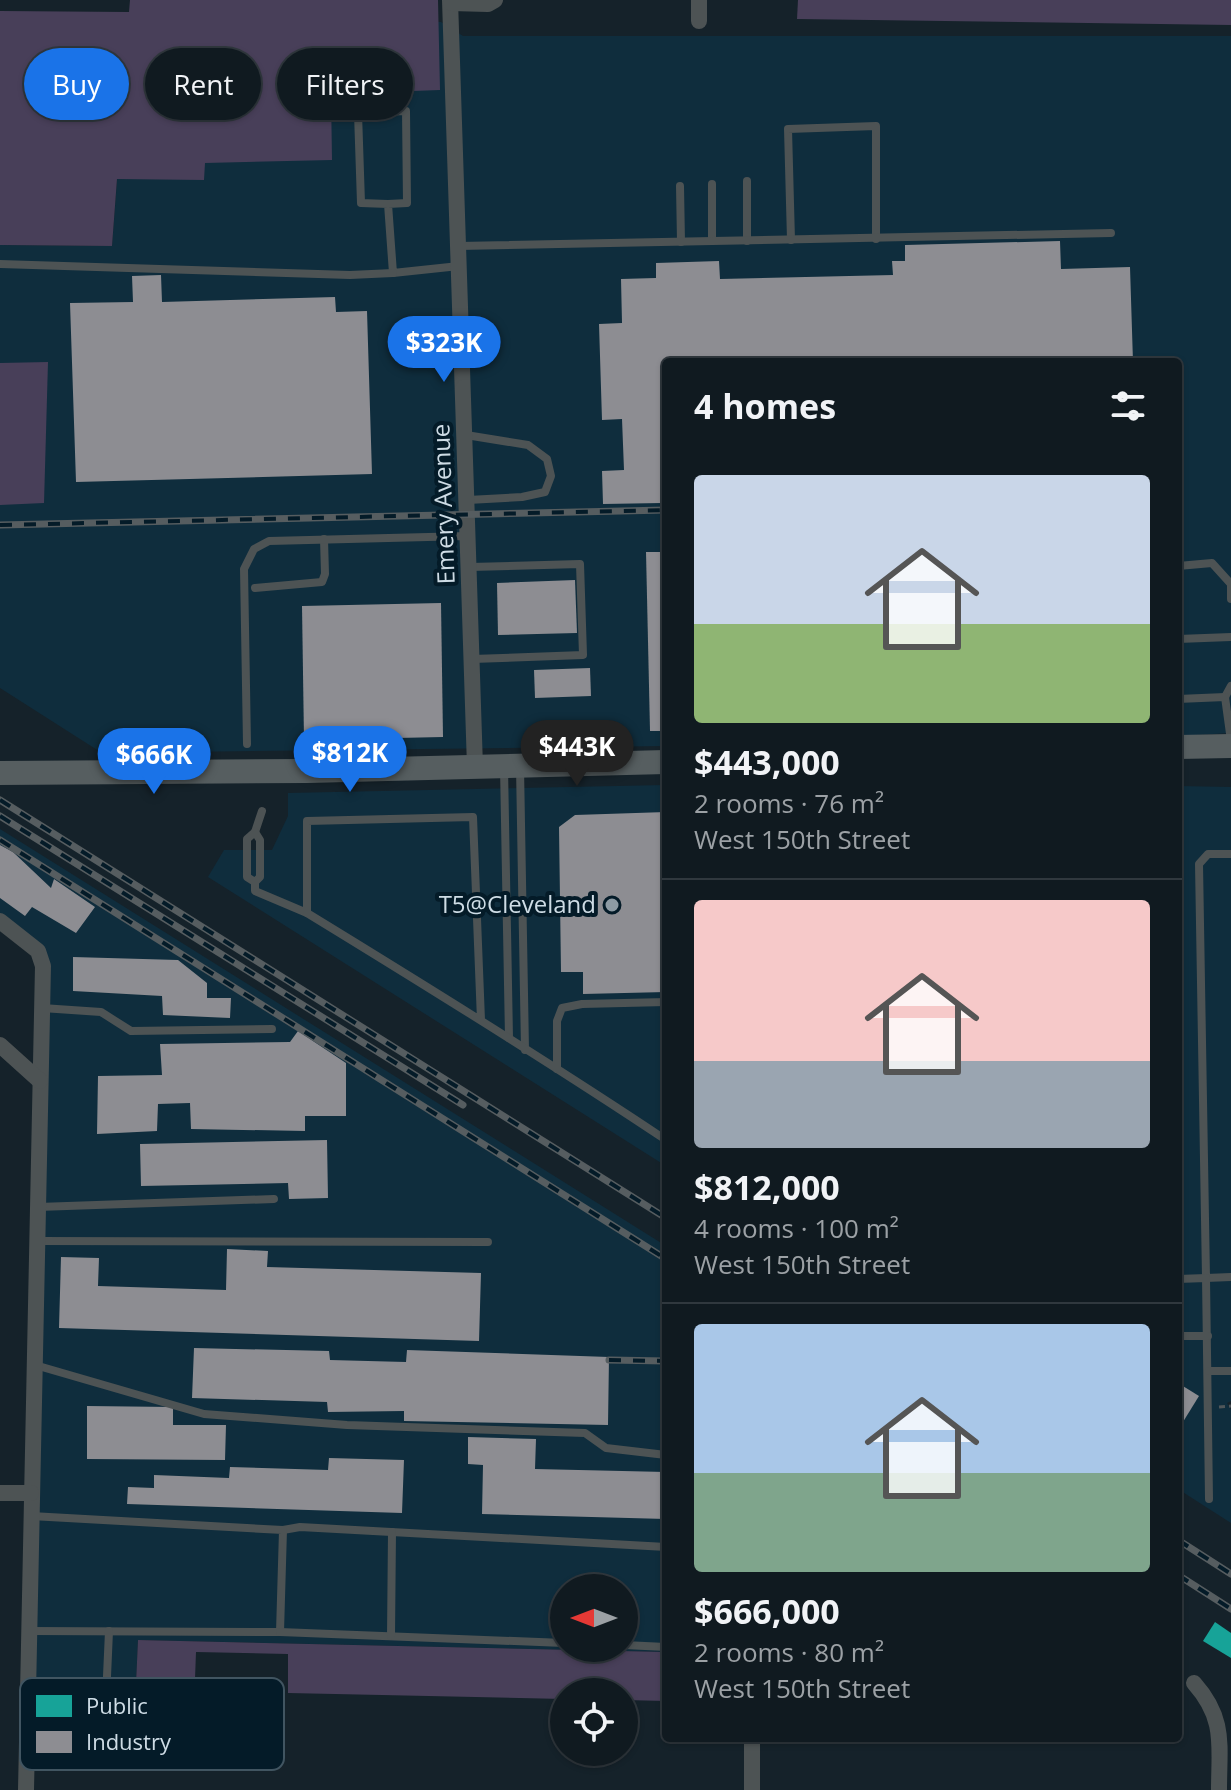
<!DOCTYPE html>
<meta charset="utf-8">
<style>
body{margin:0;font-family:"Open Sans",sans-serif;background:#192329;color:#f1f3f6;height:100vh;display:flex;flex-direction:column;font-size:30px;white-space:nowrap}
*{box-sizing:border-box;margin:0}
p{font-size:26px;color:#9ca1a5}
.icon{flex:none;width:44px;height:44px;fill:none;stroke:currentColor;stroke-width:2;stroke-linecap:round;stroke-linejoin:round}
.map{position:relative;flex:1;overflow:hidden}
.details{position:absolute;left:662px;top:358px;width:520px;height:1384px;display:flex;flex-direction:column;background:#101a20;border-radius:8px;box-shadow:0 2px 6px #0004,0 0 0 2px #30383e}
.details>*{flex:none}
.banner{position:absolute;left:24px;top:48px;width:518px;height:72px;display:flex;gap:16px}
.needle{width:52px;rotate:270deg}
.fabs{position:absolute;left:550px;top:1574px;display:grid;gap:16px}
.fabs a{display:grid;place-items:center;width:88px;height:88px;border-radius:50%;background:#101a20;box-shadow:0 2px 6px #0004,0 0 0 2px #30383e;font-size:40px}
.price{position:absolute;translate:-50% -68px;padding:0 18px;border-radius:28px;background:#1a73e8;color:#fff;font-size:26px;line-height:52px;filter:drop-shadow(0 2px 4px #0008)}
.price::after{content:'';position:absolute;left:50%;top:48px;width:24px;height:18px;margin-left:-12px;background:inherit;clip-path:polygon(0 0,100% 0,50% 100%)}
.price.current{background:#222;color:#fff}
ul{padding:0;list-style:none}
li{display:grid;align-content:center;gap:16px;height:424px;padding:0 32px}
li+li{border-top:2px solid #30383e}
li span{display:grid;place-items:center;height:248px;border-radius:8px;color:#555}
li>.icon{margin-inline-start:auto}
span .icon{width:144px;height:144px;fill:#fffc;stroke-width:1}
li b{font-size:34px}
h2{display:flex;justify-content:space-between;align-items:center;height:96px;padding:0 32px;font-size:34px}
.pill{padding:0 28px;border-radius:36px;background:#101a20;box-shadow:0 2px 6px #0004,0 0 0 2px #30383e;font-size:28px;line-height:72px}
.pill.current{background:#1a73e8;color:#fff}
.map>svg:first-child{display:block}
</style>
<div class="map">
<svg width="1231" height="1790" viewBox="0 0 1231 1790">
<rect width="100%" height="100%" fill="#15222a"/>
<!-- built -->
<g fill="#0f2d3d" fill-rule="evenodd">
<polygon points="130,12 441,22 463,36 1231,36 1231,733 1178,736 1178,362 666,362 666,746 102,753 0,688 0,245 112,246"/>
<polygon points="666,785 666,1166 208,877 224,850 272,850 288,816 288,793"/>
<polygon points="1178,786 1231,787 1231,1401 1227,1403 1231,1410 1231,1523 1178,1489"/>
<path d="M0 829 666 1246V1652L138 1640 135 1705H21L36 966 33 955 0 929ZM564 1588H624V1648H564Z"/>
</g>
<!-- green -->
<g fill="#483f59">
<polygon points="130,0 438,0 440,90 331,94 332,160 205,163 204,180 117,179 112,246 0,245 0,11 129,12"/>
<polygon points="798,0 1231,0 1231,25 797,19"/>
<polygon points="48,362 44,503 0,505 0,363"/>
<polygon points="138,1640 666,1652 666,1701 624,1700 624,1692 564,1692 564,1699 288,1693 288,1654 196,1652 194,1706 135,1705"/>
</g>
<!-- public -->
<polygon fill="#17a398" points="1215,1622 1231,1633 1231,1658 1203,1641"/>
<!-- industry -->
<g fill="#8d8d92">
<polygon points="1060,241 1061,269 1130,267 1133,362 666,362 666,483 662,483 662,503 603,504 602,471 624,470 622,419 602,420 599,324 622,323 621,279 656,278 656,263 719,261 720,279 893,275 892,261 905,261 905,245"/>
<polygon points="161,275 162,302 335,297 336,312 367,311 372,474 76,482 70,303 133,302 132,276"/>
<polygon points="646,552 666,552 666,731 650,731"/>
<polygon points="575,580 577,633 498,635 497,583"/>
<polygon points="441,603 443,737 304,740 302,606"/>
<polygon points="590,668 591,696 535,698 534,670"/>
<polygon points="666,812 666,992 583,994 583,972 561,972 559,827 575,815"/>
<polygon points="0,845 13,852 51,888 54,879 95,907 76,933 32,907 25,916 0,898"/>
<polygon points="73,957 178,960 207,983 207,998 231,998 230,1018 163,1015 162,996 73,991"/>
<polygon points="298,1031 346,1063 346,1116 305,1116 305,1131 191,1129 190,1103 158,1104 157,1131 97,1134 98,1076 162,1075 160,1044 290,1042"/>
<polygon points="327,1140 328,1198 289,1199 288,1183 141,1186 140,1144"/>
<polygon points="227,1249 268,1251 267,1267 481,1273 479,1341 59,1328 61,1257 99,1258 98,1286 226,1290"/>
<polygon points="194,1348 329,1351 330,1360 406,1362 407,1350 609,1357 608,1425 404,1421 404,1411 328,1412 327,1402 192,1398"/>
<polygon points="1178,1383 1199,1396 1178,1430"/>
<polygon points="87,1406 173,1407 173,1425 226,1425 225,1460 87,1459"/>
<polygon points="468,1437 536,1439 535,1469 666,1472 666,1519 482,1514 483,1465 468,1464"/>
<polygon points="329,1458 404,1460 402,1513 127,1504 128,1487 154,1488 154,1475 229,1478 230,1467 328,1470"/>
</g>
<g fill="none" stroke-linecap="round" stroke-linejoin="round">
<!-- path -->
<polyline stroke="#50575a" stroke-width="3" stroke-dasharray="6 4" stroke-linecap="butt" points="1219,1407 1231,1406"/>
<!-- service -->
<g stroke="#4d5354" stroke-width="8">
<polyline points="747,181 747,241"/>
<polyline points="712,184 712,241"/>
<polyline points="680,186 681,242"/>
<polyline points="388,204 407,203 406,111 358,113 361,203 388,204 393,273 459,266"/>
<polyline points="791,240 788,129 876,126 876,239"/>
<polyline points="459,246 1111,233"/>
<polyline points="0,264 350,275 393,273"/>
<polyline points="466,435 528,445 547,459 551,476 545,492 522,497 468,500"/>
<polyline points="1178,566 1212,563 1231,584 1231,599"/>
<polyline points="470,567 580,564 583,655 472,659"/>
<polyline points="255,588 322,582 325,574 324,539"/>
<polyline points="1178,639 1231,637"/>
<polyline points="1225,697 1231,686"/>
<polyline points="1178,699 1225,697 1231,741"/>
<polyline points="247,744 244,569 254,549 269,541 468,536"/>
<polyline points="504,767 509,1038"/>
<polyline points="520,767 525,1050"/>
<polyline points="255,832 262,811"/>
<polyline points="1231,854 1208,854 1199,864 1206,1278 1231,1277"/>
<polyline points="255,882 260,877 260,840 255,832 247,839 247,877 255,882 255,891 307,913"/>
<polyline points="42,1008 101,1012 131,1031 272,1029"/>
<path d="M481 1020 473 817 307 821V913C428 987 548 1061 666 1140"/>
<polyline points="557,1069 557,1021 562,1008 582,1004 666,1002"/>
<polyline points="38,1207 274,1199"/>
<polyline points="37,1241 488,1242"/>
<polyline points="1178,1279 1206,1278 1209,1499"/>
<polyline points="1178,1336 1208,1336"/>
<polyline points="35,1365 204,1414 347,1425 585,1433 606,1448 666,1455"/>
<polyline points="1209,1371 1231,1371"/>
<polyline points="283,1530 300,1527 666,1547"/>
<polyline points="30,1631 280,1632 283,1530 31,1516"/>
<polyline points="280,1632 564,1643"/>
<polyline points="391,1636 392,1532"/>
<polyline points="624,1645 666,1647"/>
<polyline points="106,1699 109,1631"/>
</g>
<!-- minor -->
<g stroke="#4d5354" stroke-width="16">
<polyline points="450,0 475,767"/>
<polyline points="451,3 488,4 495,0"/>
<polyline points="699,21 699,0"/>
<polyline points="0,921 38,951 43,966 26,1790"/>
<polyline points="0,1045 40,1081"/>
<polyline points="0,1493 31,1493"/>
<path d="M1194 1683C1226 1719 1219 1745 1219 1790"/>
<polyline points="752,1790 752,1738"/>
</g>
<!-- secondary -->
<g stroke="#565e60" stroke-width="24">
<polyline points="1178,747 1231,746"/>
<polyline points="0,773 307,771 666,762"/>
</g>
<!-- rail casing -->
<g stroke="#565d60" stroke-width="7">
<g id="rail">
<polyline points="0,525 666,510"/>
<polyline points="0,800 666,1218"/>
<polyline points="0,816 463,1105"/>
<polyline points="0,840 666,1259"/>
<polyline points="609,1360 666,1361"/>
<polyline points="1178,1540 1231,1574"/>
<polyline points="1178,1575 1231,1609"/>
</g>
</g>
<!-- rail -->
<use href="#rail" stroke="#041b28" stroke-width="4" stroke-dasharray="12" stroke-linecap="butt"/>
</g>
<!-- markers -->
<circle fill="#8d9ba4" stroke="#041b28" stroke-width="3" cx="612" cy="905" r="8"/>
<g text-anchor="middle" stroke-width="8" stroke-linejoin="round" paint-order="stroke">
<!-- street labels -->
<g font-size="24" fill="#cedce5" stroke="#041b28">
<text transform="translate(444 504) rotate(-92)" y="8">Emery Avenue</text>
</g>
<!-- poi labels -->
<g font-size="24" fill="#cedce5" stroke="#041b28" text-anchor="end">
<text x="596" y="913">T5@Cleveland</text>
</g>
</g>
<!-- legend -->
<rect x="20" y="1678" width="264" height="92" rx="12" fill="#041b28" stroke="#415561" stroke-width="2"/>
<rect x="36" y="1695" width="36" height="22" fill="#17a398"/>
<rect x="36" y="1731" width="36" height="22" fill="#8d8d92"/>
<g font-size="22" fill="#cedce5">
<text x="86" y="1714">Public</text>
<text x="86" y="1750">Industry</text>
</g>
</svg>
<div class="fabs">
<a><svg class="needle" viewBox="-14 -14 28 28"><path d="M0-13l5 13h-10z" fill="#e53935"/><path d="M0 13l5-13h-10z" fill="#9ca1a5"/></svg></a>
<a><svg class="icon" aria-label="locate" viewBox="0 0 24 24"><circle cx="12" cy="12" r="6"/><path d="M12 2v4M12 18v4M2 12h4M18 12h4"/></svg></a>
</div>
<b class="price" style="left:444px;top:384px">$323K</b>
<b class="price current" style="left:577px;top:788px">$443K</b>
<b class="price" style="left:350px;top:794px">$812K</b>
<b class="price" style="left:154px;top:796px">$666K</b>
<div class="banner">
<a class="pill current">Buy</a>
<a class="pill">Rent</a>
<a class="pill">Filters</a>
</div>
<section class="details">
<h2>4 homes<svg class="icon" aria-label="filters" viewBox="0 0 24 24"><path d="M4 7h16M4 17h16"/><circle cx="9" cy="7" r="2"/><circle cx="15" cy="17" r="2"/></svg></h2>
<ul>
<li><span style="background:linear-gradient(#c9d6e8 60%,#8fb573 0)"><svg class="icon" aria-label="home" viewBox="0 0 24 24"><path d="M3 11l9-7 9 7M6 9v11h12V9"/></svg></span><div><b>$443,000</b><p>2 rooms · 76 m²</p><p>West 150th Street</p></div></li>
<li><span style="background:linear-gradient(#f6c9c9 65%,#9aa5b1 0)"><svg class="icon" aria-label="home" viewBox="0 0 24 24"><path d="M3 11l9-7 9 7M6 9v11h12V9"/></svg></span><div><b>$812,000</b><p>4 rooms · 100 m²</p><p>West 150th Street</p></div></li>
<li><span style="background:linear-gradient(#a9c7e8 60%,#7fa58c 0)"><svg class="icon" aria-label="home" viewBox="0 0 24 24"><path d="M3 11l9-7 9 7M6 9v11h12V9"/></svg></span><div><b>$666,000</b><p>2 rooms · 80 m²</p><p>West 150th Street</p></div></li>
</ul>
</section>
</div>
